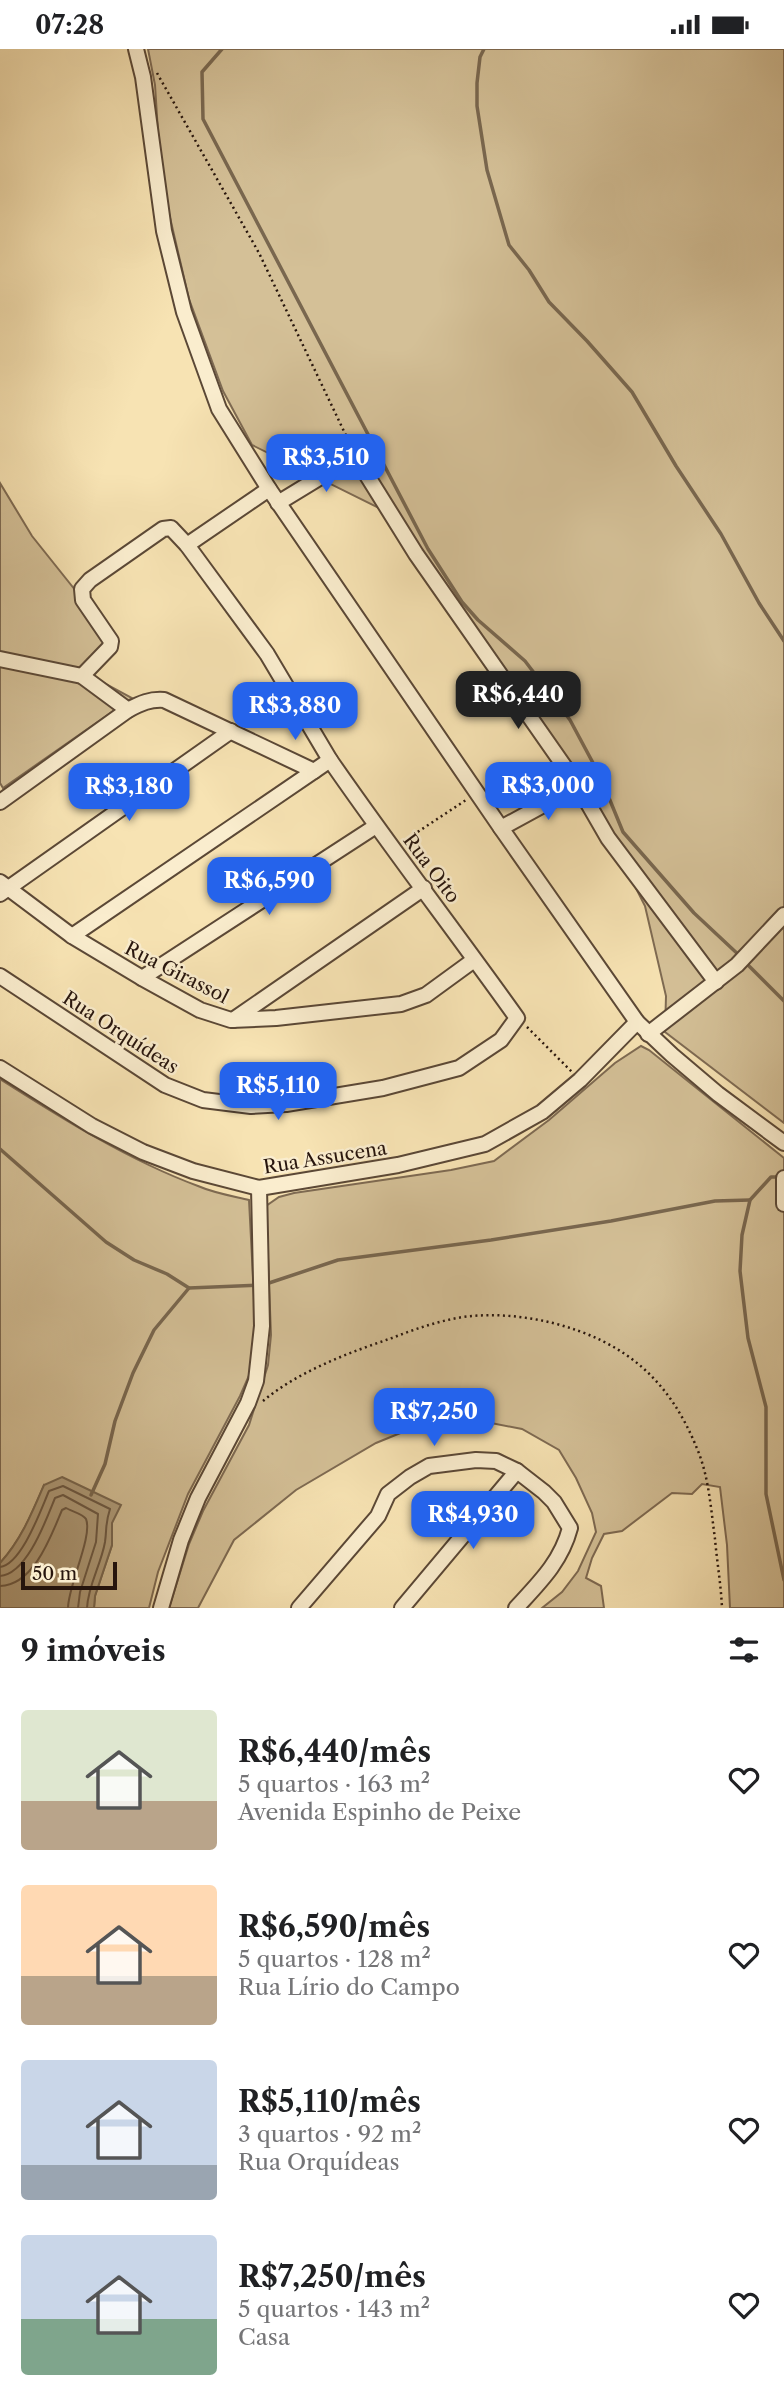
<!DOCTYPE html>
<html lang="pt">
<meta charset="utf-8">
<style>
body{margin:0;font-family:"Libre Caslon Text",serif;background:#f2f2f2;color:#202124;height:100vh;display:flex;flex-direction:column;font-size:26px;white-space:nowrap}
*{box-sizing:border-box;margin:0}
p{font-size:23px;color:#757577}
.icon{flex:none;width:38px;height:38px;fill:none;stroke:currentColor;stroke-width:2;stroke-linecap:round;stroke-linejoin:round}
.map{position:relative;height:1559px;overflow:hidden}
.drawer{display:flex;flex-direction:column;background:#fff;flex:1}
.drawer>*{flex:none}
.scale{position:absolute;left:21px;bottom:18px;width:96px;box-sizing:border-box;padding-left:7px;border:4px solid #27150d;border-top:0;font-size:19px;line-height:24px;white-space:nowrap;color:#27150d;-webkit-text-stroke:5px #faedce;paint-order:stroke}
.price{position:absolute;translate:-50% -60px;padding:0 16px;border-radius:14px;background:#2563eb;color:#fff;font-size:23px;line-height:46px;filter:drop-shadow(0 2px 4px #0008)}
.price::after{content:'';position:absolute;left:50%;top:42px;width:21px;height:16px;margin-left:-10px;background:inherit;clip-path:polygon(0 0,100% 0,50% 100%)}
.price.on{background:#222;color:#fff}
ul{padding:0;list-style:none}
li{display:flex;align-items:center;gap:21px;height:175px;padding:0 21px}
li span{display:grid;place-items:center;flex:none;width:196px;height:140px;border-radius:7px;color:#555}
li>.icon{margin-inline-start:auto}
span .icon{width:84px;height:84px;fill:#fffc;stroke-width:1}
li b{font-size:30px}
h2{display:flex;justify-content:space-between;align-items:center;height:84px;padding:0 21px;font-size:30px}
.status{display:flex;justify-content:space-between;align-items:center;height:49px;padding:0 35px;background:#fff;direction:ltr}
.status svg{height:19px;fill:currentColor}
.map>svg:first-child{display:block}
</style>
<div class="status"><b>07:28</b><svg viewBox="0 0 49 12"><path d="M0 12V9h3v3zM5 12V6h3v6zM10 12V3h3v9zM15 12V0h3v12zM26 1h20v11H26zM47 4h2v5h-2z"/></svg></div>
<div class="map">
<svg width="784" height="1559" viewBox="0 0 784 1559">
<rect width="100%" height="100%" fill="#f7e3b3"/>
<filter id="stains"><feTurbulence type="fractalNoise" baseFrequency=".00286" numOctaves="4"/><feColorMatrix values="0 0 0 0 .2 0 0 0 0 .09 0 0 0 0 .02 0 0 0 .5 -.17"/></filter>
<radialGradient id="worn" r=".72"><stop offset=".6" stop-color="#630" stop-opacity="0"/><stop offset="1" stop-color="#630" stop-opacity=".3"/></radialGradient>
<!-- green -->
<g fill="#d4c097" stroke="#7e6a52" stroke-width="2">
<polygon points="148,0 784,0 784,1074 665,983 666,947 645,857 616,800 385,462 252,396 223,342 189,250 161,130 155,36"/>
<polygon points="0,434 32,487 115,591 89,626 132,649 3,739 0,734"/>
<polygon points="641,997 649,1001 784,1109 784,1559 730,1559 727,1496 720,1438 702,1435 692,1445 672,1444 622,1482 604,1485 592,1509 586,1529 601,1537 604,1559 542,1559 562,1543 578,1522 596,1483 592,1464 576,1429 559,1401 522,1380 476,1371 420,1376 376,1394 296,1441 234,1491 198,1559 169,1559 189,1495 203,1462 249,1376 268,1316 271,1286 266,1157 279,1148 294,1144 451,1121 494,1112 549,1071 615,1014"/>
<path d="M0 1030C63 1070 128 1111 198 1137 214 1144 232 1147 249 1151L256 1286 251 1322 240 1347 188 1445 158 1523 149 1559H94L95 1547 112 1496V1474L44 1436C32 1464 21 1491 0 1514Z"/>
</g>
<!-- water -->
<path fill="#b09d7b" stroke="#79674f" stroke-width="2" d="M62 1428 121 1456 112 1474V1496L95 1547 94 1559H0V1514C21 1491 32 1464 44 1436Z"/>
<g fill="none" stroke-linecap="round" stroke-linejoin="round">
<!-- shore -->
<g stroke="#6c5944" stroke-width="2">
<path d="M0 1518C22 1515 41 1460 49 1442L63 1437 110 1460C105 1475 107 1479 105 1493 101 1516 88 1536 87 1559"/>
<path d="M0 1527C27 1525 46 1471 55 1449L63 1446 98 1465 96 1493 80 1543 78 1559"/>
<path d="M0 1537C34 1536 51 1487 62 1461L66 1459C71 1462 83 1465 86 1470 93 1487 68 1537 68 1559"/>
</g>
<!-- stream -->
<g stroke="#79674f" stroke-width="3.5">
<polyline points="222,0 202,23 203,70 428,500 462,553 478,571 525,612 570,671 600,727 623,783 694,864 741,908"/>
<polyline points="484,0 480,8 477,34 477,57 487,121 509,196 529,221 549,253 587,292 632,343 676,417 721,485 759,554 784,592"/>
<polyline points="746,914 784,952"/>
<polyline points="0,1100 106,1193 134,1211 167,1225 189,1239 259,1236"/>
<polyline points="779,1128 771,1128 750,1151 742,1186 740,1222 748,1289 766,1358 766,1445 784,1531"/>
<polyline points="266,1235 338,1211 491,1191 611,1172 715,1152 750,1151"/>
<polyline points="91,1446 105,1415 115,1372 133,1324 154,1281 189,1239"/>
</g>
<!-- minor casing -->
<g stroke="#5b4836" stroke-width="18">
<g id="minor">
<polyline points="136,0 143,28 164,182 184,263 219,360 269,440 501,779 637,973 672,1006 718,1045 784,1094"/>
<polyline points="278,454 355,407 416,505 578,737 608,789 716,933"/>
<polyline points="187,496 269,440"/>
<polyline points="0,610 82,627 128,661"/>
<polyline points="82,627 110,598 111,592 83,551 82,540 90,531 163,480 171,479 187,496 267,605 330,711"/>
<path d="M0 753 128 661C141 654 150 650 164 651L314 722 330 711C390 798 455 882 517 969L501 991 459 1019 383 1039 286 1055 251 1057 203 1051 165 1036 0 927"/>
<polyline points="501,779 578,737"/>
<polyline points="0,833 72,887 142,929 200,961 231,971 276,969 401,955 426,946 474,911"/>
<polyline points="0,845 231,682"/>
<polyline points="72,887 314,722"/>
<polyline points="142,929 376,777"/>
<polyline points="233,971 424,839"/>
<polyline points="648,985 737,916 784,866"/>
<polyline points="0,1019 92,1077 143,1103 193,1122 259,1139 398,1116 485,1095 542,1063 580,1031 637,973"/>
<polyline points="784,1129 784,1155"/>
<polyline points="161,1559 181,1491 198,1449 248,1354 256,1332 262,1277 259,1139"/>
<path d="M299 1559 378 1467 388 1445 410 1428 429 1417 476 1411 496 1412 517 1422 544 1443 554 1453 570 1479C561 1513 539 1534 516 1559"/>
<polyline points="402,1559 517,1422"/>
</g>
</g>
<!-- path -->
<g stroke="#27150d" stroke-width="2.5" stroke-dasharray="2 3.5" stroke-linecap="butt">
<polyline points="157,24 259,204 351,397"/>
<polyline points="404,792 466,751"/>
<polyline points="527,978 572,1023"/>
<path d="M263 1352C299 1322 348 1304 392 1289 415 1280 438 1272 463 1268 493 1264 524 1267 553 1274 626 1293 670 1331 698 1402 709 1429 711 1461 715 1490 717 1513 721 1536 722 1559"/>
</g>
<!-- minor -->
<use href="#minor" stroke="#faedce" stroke-width="14"/>
</g>
<g text-anchor="middle" stroke-width="5" stroke-linejoin="round" paint-order="stroke">
<!-- street labels -->
<g font-size="19" fill="#27150d" stroke="#faedce">
<text transform="translate(432 819) rotate(53)" y="7">Rua Oito</text>
<text transform="translate(177 923) rotate(27)" y="7">Rua Girassol</text>
<text transform="translate(121 983) rotate(33)" y="7">Rua Orquídeas</text>
<text transform="translate(325 1108) rotate(-9)" y="7">Rua Assucena</text>
</g>
</g>
<rect width="100%" height="100%" filter="url(#stains)"/>
<rect width="100%" height="100%" fill="url(#worn)"/>
</svg>
<div class="scale">50 m</div>
<b class="price" style="left:326px;top:445px">R$3,510</b>
<b class="price on" style="left:518px;top:682px">R$6,440</b>
<b class="price" style="left:295px;top:693px">R$3,880</b>
<b class="price" style="left:548px;top:773px">R$3,000</b>
<b class="price" style="left:129px;top:774px">R$3,180</b>
<b class="price" style="left:269px;top:868px">R$6,590</b>
<b class="price" style="left:278px;top:1073px">R$5,110</b>
<b class="price" style="left:434px;top:1399px">R$7,250</b>
<b class="price" style="left:473px;top:1502px">R$4,930</b>
</div>
<section class="drawer">
<h2>9 imóveis<svg class="icon" aria-label="filters" viewBox="0 0 24 24"><path d="M4 7h16M4 17h16"/><circle cx="9" cy="7" r="2"/><circle cx="15" cy="17" r="2"/></svg></h2>
<ul>
<li><span style="background:linear-gradient(#dfe7d0 65%,#b9a48a 0)"><svg class="icon" aria-label="home" viewBox="0 0 24 24"><path d="M3 11l9-7 9 7M6 9v11h12V9"/></svg></span><div><b>R$6,440/mês</b><p>5 quartos · 163 m²</p><p>Avenida Espinho de Peixe</p></div><svg class="icon" aria-label="heart" viewBox="0 0 24 24"><path d="M12 20l-8-8c-3-5 5-10 8-4 3-6 11-1 8 4z"/></svg></li>
<li><span style="background:linear-gradient(#ffd9b3 65%,#b9a48a 0)"><svg class="icon" aria-label="home" viewBox="0 0 24 24"><path d="M3 11l9-7 9 7M6 9v11h12V9"/></svg></span><div><b>R$6,590/mês</b><p>5 quartos · 128 m²</p><p>Rua Lírio do Campo</p></div><svg class="icon" aria-label="heart" viewBox="0 0 24 24"><path d="M12 20l-8-8c-3-5 5-10 8-4 3-6 11-1 8 4z"/></svg></li>
<li><span style="background:linear-gradient(#c9d6e8 75%,#9aa5b1 0)"><svg class="icon" aria-label="home" viewBox="0 0 24 24"><path d="M3 11l9-7 9 7M6 9v11h12V9"/></svg></span><div><b>R$5,110/mês</b><p>3 quartos · 92 m²</p><p>Rua Orquídeas</p></div><svg class="icon" aria-label="heart" viewBox="0 0 24 24"><path d="M12 20l-8-8c-3-5 5-10 8-4 3-6 11-1 8 4z"/></svg></li>
<li><span style="background:linear-gradient(#c9d6e8 60%,#7fa58c 0)"><svg class="icon" aria-label="home" viewBox="0 0 24 24"><path d="M3 11l9-7 9 7M6 9v11h12V9"/></svg></span><div><b>R$7,250/mês</b><p>5 quartos · 143 m²</p><p>Casa</p></div><svg class="icon" aria-label="heart" viewBox="0 0 24 24"><path d="M12 20l-8-8c-3-5 5-10 8-4 3-6 11-1 8 4z"/></svg></li>
</ul>
</section>
